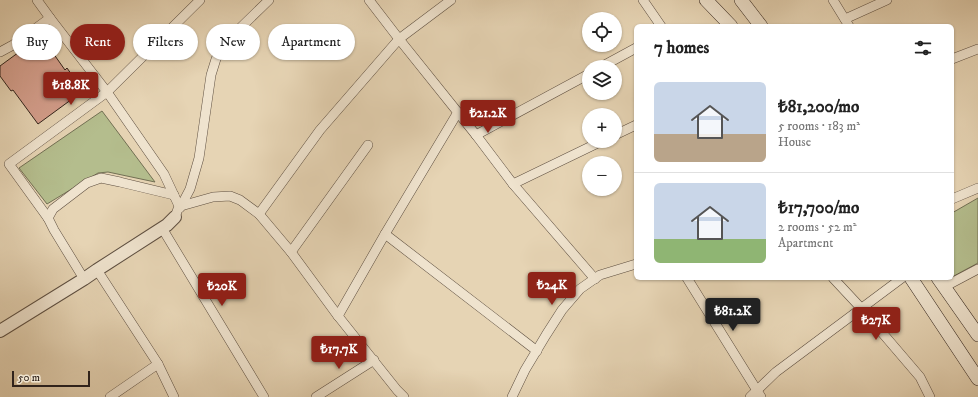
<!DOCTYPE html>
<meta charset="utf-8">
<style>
body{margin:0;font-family:"IM FELL DW Pica",serif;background:#f6f6f6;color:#222;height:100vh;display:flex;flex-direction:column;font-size:15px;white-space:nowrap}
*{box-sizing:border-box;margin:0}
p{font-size:13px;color:#767676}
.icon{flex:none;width:22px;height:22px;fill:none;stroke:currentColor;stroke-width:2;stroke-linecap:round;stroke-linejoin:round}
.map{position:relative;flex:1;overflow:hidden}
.drawer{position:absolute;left:634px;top:24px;width:320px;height:256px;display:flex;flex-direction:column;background:#fff;border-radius:6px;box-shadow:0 1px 3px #0004}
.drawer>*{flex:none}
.top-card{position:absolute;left:12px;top:24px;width:380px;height:36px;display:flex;gap:8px}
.tools{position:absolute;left:582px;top:12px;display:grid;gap:8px}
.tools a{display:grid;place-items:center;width:40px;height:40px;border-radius:50%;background:#fff;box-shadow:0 1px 3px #0004;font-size:20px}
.scale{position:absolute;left:12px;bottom:10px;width:78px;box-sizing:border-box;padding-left:4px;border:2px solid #31231b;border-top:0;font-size:11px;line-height:14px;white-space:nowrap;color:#31231b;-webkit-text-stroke:3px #efe3ce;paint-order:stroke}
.price{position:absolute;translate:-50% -34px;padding:0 9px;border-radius:4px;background:#8f2418;color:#fff;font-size:13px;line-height:26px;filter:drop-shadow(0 1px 2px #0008)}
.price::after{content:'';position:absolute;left:50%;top:24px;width:12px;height:9px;margin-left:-6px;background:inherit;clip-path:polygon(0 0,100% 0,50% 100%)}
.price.selected{background:#222;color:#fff}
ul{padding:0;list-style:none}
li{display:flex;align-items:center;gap:12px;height:100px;padding:0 20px}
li+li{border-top:1px solid #e0e0e0}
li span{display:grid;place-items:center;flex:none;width:112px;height:80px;border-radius:6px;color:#555}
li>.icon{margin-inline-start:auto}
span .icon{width:48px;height:48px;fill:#fffc;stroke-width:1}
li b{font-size:17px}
h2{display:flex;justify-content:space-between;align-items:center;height:48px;padding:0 20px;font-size:17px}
.chip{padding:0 14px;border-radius:18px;background:#fff;box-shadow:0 1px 3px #0004;font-size:14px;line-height:36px}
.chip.selected{background:#8f2418;color:#fff}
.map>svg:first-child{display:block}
</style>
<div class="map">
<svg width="978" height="397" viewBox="0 0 978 397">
<rect width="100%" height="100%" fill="#e6d4b4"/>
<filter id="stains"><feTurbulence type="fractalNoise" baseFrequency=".005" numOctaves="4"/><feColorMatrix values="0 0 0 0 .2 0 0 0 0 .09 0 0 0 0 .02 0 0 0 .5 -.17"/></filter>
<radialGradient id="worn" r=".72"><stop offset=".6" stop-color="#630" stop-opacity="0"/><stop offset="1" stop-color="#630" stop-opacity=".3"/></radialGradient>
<!-- green -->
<g fill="#b4bd8d" stroke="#727054">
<polygon points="102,111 155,182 108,172 98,173 47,204 19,168"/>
<polygon points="978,198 978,263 952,277 952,213"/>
</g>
<!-- building -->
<polygon fill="#d59f8d" stroke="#31231b" points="41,36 65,70 67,68 83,91 38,124 13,90 11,91 0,76 0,66"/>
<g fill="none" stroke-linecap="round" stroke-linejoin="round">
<!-- minor casing -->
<g stroke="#5e4f41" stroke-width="10">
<g id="minor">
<polyline points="37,0 50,18 107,92 164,174 179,206 175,217"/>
<polyline points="369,0 399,39 476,135 513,184 595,279"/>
<polyline points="643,0 661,26"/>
<polyline points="833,0 849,26"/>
<polyline points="845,19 887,0"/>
<polyline points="0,52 13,45 50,18"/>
<polyline points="952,59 978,49"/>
<polyline points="601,67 636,48"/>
<polyline points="476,135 589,74"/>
<polyline points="615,135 636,125"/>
<polyline points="513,184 602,141"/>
<polyline points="952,199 978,188"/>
<polyline points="181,206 213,197 230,196 240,200 259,214 291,252 338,316 397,390 404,397"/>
<polyline points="180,208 190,189 199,158 211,75 216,59 222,47 233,35 269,0"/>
<polyline points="259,214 320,130 399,39 451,0"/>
<polyline points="48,218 9,164 107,92 200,0"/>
<polyline points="162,228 264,397"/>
<polyline points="385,234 537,351"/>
<polyline points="291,252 368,145"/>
<polyline points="97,270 158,364 174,397"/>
<polyline points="687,278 761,397"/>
<polyline points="833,278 861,308 920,377 930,397"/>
<polyline points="84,279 54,230 48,218 53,209 87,183 101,178 120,182 174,195"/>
<polyline points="944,287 978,269"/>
<polyline points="338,316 385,234 458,112"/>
<polyline points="110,397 158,364"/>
<polyline points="316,397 374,360"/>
<polyline points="512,397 525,370 546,335 562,310 580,289 600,275 636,264"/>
<polyline points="750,397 776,372 902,278"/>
</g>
</g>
<!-- tertiary casing -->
<g stroke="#5e4f41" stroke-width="14">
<polyline id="tertiary" points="0,331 84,279 97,270 167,225 175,217"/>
</g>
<!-- secondary casing -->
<g stroke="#31231b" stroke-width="14">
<g id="secondary">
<polyline points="706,0 731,26"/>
<polyline points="741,0 761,26"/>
<polyline points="911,278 978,379"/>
<polyline points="938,278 978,335"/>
</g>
</g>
<!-- minor -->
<use href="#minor" stroke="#efe3ce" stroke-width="9"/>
<!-- tertiary -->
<use href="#tertiary" stroke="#efe3ce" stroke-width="12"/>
<!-- secondary -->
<use href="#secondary" stroke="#efe3ce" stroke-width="13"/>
</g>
<rect width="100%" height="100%" filter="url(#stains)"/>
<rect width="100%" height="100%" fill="url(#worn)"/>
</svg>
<div class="tools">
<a><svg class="icon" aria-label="locate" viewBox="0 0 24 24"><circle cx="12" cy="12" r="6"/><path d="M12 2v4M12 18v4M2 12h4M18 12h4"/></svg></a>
<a><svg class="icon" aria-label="layers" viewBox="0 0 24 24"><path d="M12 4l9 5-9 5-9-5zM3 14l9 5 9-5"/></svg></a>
<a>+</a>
<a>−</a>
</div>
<div class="scale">50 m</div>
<b class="price" style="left:71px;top:106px">₺18.8K</b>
<b class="price" style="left:488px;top:134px">₺21.2K</b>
<b class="price" style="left:552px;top:306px">₺24K</b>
<b class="price" style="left:222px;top:307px">₺20K</b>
<b class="price selected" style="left:733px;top:332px">₺81.2K</b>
<b class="price" style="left:876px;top:341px">₺27K</b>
<b class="price" style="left:339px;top:370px">₺17.7K</b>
<div class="top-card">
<a class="chip">Buy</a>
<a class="chip selected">Rent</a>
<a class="chip">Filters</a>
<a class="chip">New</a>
<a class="chip">Apartment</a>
</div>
<section class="drawer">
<h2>7 homes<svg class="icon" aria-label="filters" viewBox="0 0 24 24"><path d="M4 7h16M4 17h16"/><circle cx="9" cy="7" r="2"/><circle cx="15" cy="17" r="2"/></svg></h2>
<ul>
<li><span style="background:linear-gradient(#c9d6e8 65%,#b9a48a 0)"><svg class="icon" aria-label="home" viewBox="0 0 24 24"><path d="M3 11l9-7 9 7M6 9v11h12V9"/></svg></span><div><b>₺81,200/mo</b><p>5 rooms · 183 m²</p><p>House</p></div></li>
<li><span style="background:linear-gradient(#c9d6e8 70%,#8fb573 0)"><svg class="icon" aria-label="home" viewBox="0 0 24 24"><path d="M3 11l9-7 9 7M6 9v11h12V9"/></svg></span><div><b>₺17,700/mo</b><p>2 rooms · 52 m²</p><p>Apartment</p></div></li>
</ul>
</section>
</div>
